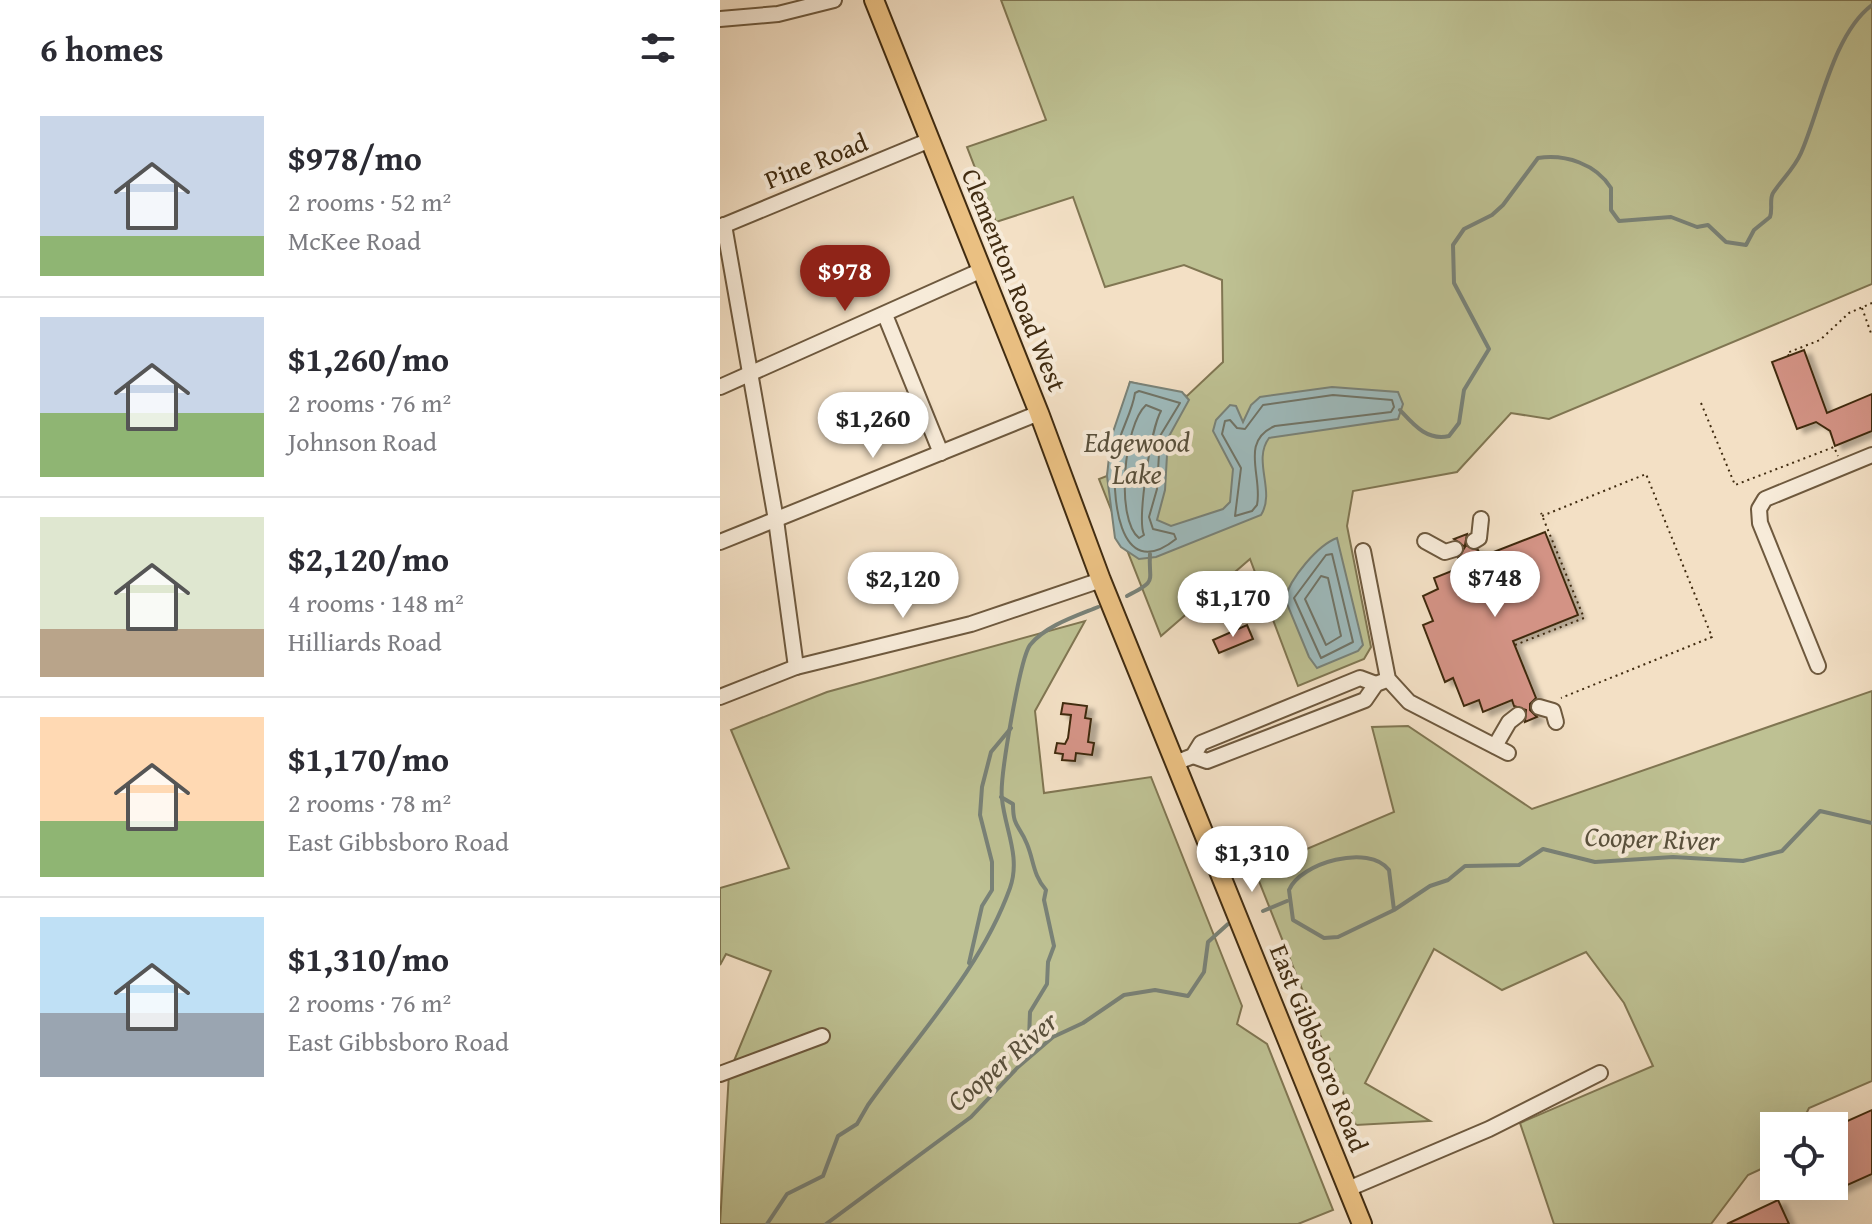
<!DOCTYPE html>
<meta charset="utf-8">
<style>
body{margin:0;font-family:"Gentium Book Plus",serif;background:#f2f2f3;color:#2b2b33;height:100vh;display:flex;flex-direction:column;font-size:30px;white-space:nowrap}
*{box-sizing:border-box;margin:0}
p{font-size:26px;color:#7c7c81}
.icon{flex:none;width:44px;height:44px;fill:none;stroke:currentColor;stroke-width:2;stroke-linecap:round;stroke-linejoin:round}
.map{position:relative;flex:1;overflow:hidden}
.drawer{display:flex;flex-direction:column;background:#fff;width:720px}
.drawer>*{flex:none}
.controls{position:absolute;left:1040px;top:1112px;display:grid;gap:16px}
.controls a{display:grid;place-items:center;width:88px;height:88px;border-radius:0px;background:#fff;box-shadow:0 8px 32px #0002;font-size:40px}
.price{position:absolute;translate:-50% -68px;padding:0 18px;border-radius:28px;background:#fff;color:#222;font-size:26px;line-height:52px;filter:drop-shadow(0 2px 4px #0008)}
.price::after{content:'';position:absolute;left:50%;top:48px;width:24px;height:18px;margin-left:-12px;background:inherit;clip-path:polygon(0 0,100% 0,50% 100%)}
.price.current{background:#8f2418;color:#fff}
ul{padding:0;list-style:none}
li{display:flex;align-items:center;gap:24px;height:200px;padding:0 40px}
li+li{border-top:2px solid #e1e1e2}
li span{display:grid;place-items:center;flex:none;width:224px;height:160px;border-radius:0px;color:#555}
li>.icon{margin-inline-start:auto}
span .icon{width:96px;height:96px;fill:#fffc;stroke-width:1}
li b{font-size:34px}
h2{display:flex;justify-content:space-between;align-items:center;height:96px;padding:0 40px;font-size:34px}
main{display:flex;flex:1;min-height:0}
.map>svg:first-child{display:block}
</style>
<main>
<section class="drawer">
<h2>6 homes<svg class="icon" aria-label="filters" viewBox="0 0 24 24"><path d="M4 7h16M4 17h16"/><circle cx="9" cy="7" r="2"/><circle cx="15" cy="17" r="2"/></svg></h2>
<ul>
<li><span style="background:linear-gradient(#c9d6e8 75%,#8fb573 0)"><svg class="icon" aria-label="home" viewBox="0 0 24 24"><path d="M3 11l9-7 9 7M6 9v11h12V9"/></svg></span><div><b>$978/mo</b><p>2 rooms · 52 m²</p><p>McKee Road</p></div></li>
<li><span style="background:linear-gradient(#c9d6e8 60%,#8fb573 0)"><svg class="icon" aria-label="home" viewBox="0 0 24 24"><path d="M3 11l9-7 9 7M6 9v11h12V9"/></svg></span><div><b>$1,260/mo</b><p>2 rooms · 76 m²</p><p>Johnson Road</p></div></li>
<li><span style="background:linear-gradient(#dfe7d0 70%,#b9a48a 0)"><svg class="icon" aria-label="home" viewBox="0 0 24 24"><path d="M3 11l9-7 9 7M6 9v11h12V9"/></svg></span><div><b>$2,120/mo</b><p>4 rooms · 148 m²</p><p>Hilliards Road</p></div></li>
<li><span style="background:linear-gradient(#ffd9b3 65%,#8fb573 0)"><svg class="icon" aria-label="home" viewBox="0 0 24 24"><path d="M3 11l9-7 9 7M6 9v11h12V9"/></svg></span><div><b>$1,170/mo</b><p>2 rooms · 78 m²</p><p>East Gibbsboro Road</p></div></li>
<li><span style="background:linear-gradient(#bfe0f5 60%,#9aa5b1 0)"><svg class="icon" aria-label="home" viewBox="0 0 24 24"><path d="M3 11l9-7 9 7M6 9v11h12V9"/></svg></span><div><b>$1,310/mo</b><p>2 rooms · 76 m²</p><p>East Gibbsboro Road</p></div></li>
</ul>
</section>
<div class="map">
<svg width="1152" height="1224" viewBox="0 0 1152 1224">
<defs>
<filter id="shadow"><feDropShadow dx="7" dy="4" stdDeviation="2" flood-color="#0004"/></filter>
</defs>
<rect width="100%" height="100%" fill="#f3e0c5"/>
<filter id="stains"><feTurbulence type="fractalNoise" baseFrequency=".0025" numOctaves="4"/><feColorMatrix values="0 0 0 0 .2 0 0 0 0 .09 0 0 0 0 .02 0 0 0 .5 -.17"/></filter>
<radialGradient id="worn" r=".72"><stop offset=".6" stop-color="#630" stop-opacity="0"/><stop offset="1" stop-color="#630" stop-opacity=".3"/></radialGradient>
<!-- green -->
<g fill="#bec193" stroke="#807652" stroke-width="2">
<polygon points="281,0 1152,0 1152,284 829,419 791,413 737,472 633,491 627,526 651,647 644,659 578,686 530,559 441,636 379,479 387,476 410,382 467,396 503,362 502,280 464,265 385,287 353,197 276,222 247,147 326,120"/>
<polygon points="365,621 315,711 324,793 431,777 522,1006 517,1024 547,1044 613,1210 578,1224 0,1224 9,1073 51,971 6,954 0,965 0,888 69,868 11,730 107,692"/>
<polygon points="1152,691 1152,1081 1089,1108 1080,1126 1054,1126 1054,1163 1028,1175 991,1224 834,1224 800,1123 933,1066 904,1003 866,952 782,990 714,949 645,1083 710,1121 636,1125 535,871 674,812 652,727 688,726 812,809"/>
</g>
<!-- water -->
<g fill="#9ebbbd" stroke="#798278" stroke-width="2">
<path d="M410 382 462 392 469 400 448 438 445 490 437 520 451 526 503 509 510 502 513 469 493 431 496 420 510 405 516 406 523 422 531 405 540 397 612 387 678 392 683 404 678 419 549 438C532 461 556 491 541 515L436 557 419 559 401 547 395 538 387 476 391 438Z"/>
<path d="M617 538 643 645 638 651 597 668 589 657 565 599C570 578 598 545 617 538Z"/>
</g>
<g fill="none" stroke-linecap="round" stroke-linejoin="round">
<!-- shore -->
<g stroke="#707467" stroke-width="2">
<path d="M419 391 460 403 440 436 437 489 429 517 433 529 454 534 456 539C397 586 391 491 396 453 399 432 412 414 415 393Z"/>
<path d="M613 395 672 400 674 407 671 412 555 426C519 441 543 477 537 505L532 511 515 516 521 468 502 434 505 421 510 420 517 428 525 429 543 405Z"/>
<path d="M426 405 441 411C431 428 417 519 424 535L419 538C395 519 404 425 426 405Z"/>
<polygon points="612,554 633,642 601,658 574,598 606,555"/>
<polygon points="601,576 608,578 621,636 606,645 585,599"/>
</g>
<!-- stream -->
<g stroke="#798278" stroke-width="4">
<path d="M680 410C694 425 707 441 729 436L739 423 744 390 769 349 734 283 733 245 744 229 772 215 783 205 818 158C846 154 876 164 891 188V210L899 221 951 217 977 227 988 225 1006 242 1026 245 1034 230 1050 217C1053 209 1049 200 1053 193 1062 179 1074 169 1081 153 1100 110 1113 34 1152 5"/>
<path d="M407 596C439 580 428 582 430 554"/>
<path d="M281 797 293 804C293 828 299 824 307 844 314 861 313 875 326 890L324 900 334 946 328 962 327 984 310 1012 309 1039 299 1064"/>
<path d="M674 910 669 870C649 843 580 863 569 890L573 920 604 938 618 937 674 910 710 886 728 880 745 866 799 865 823 849 875 862 953 857 1023 861 1062 851 1100 811 1152 823"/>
<polyline points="543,911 567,901"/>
<polyline points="249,963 262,906 272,890 272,862 260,815 262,787 271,752 291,728"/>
<path d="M47 1224 67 1194 103 1176 118 1136 137 1124 148 1105C197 1036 261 969 290 888 301 857 285 829 282 799 279 780 300 659 310 645 325 626 356 616 378 607"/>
<polyline points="106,1224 251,1117 298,1067 333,1037 363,1023 404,995 435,990 468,996 484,972 488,942 508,924"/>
</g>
</g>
<!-- building -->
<g fill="#d39385" stroke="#412c11" stroke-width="2" filter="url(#shadow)">
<polygon points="1084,350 1107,413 1152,394 1152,431 1115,446 1110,431 1096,422 1077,429 1052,362"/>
<polygon points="825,532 858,615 793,641 816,698 810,704 810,710 817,717 805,722 806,710 794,706 792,700 763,712 759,700 744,706 733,678 725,682 703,625 713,621 703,596 718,589 714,578 742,567 738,558 745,547 734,539 747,534 745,545 758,550 761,557"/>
<polygon points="527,625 533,639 499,653 493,640"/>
<polygon points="343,703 367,706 365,718 371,719 368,742 374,743 372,755 356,753 355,761 342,760 343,754 335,753 337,743 345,744 348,738 351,715 341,714"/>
<polygon points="1152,1110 1152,1174 1114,1191 1114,1127"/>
<polygon points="1058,1200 1069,1224 1007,1224"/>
</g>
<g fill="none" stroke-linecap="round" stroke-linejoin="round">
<!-- minor casing -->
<g stroke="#6e593e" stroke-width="18">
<g id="minor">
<polyline points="0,19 58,14 114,0"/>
<polyline points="4,225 56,520 76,667"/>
<polyline points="0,227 210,140"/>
<polyline points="165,315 221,453"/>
<polyline points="0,387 262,270"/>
<polyline points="705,541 725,552 735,549"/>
<polyline points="754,541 759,538 761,519"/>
<polyline points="0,542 319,413"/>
<polyline points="643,551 668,679 689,702 788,753"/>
<polyline points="1098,666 1040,523 1039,509 1045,499 1152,455"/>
<polyline points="0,697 76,667 251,624 381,580"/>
<polyline points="819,707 833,711 836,722"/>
<polyline points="775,746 789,722 798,715"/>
<polyline points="473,756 487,761 645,700 656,684 664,681"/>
<polyline points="455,763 473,756 481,743 640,678 656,684"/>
<polyline points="0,1074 102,1036"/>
<polyline points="628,1189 769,1129 880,1073"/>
</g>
</g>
<!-- major casing -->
<g stroke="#412c11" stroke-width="22">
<polyline id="major" points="154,0 319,413 381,580 642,1224"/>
</g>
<!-- path -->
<g stroke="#412c11" stroke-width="2" stroke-dasharray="2 4" stroke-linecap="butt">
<polyline points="1142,308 1152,336"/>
<polyline points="1069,356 1067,353 1100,340 1129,313 1152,303"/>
<polyline points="981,403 1015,485 1114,447 1118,456"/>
<polyline points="822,516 926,474 992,637 841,698"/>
<polyline points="795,645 864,618 821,513"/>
</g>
<!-- minor -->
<use href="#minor" stroke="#f7ebd9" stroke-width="14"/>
<!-- major -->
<use href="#major" stroke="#eac082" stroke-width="18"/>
</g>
<g text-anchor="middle" stroke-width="8" stroke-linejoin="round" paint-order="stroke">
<!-- street labels -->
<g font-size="26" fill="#412c11" stroke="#f7ebd9">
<text transform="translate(96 161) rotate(-22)" y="9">Pine Road</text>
<text transform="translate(294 280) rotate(68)" y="9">Clementon Road West</text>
<text transform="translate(599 1048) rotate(68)" y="9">East Gibbsboro Road</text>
</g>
<!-- water labels -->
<g font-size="28" font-style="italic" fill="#58503c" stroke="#f7ebd9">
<text x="417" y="452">Edgewood<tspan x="417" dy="32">Lake</tspan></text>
<text transform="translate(932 838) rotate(2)" y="10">Cooper River</text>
<text transform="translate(282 1061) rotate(-41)" y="10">Cooper River</text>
</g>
</g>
<rect width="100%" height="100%" filter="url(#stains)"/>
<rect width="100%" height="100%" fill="url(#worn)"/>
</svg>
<div class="controls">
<a><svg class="icon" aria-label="locate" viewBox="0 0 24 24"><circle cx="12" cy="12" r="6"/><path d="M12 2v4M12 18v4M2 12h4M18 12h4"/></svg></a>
</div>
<b class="price current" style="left:125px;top:313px">$978</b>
<b class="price" style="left:153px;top:460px">$1,260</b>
<b class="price" style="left:775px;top:619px">$748</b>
<b class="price" style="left:183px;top:620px">$2,120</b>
<b class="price" style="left:513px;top:639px">$1,170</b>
<b class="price" style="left:532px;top:894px">$1,310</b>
</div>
</main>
